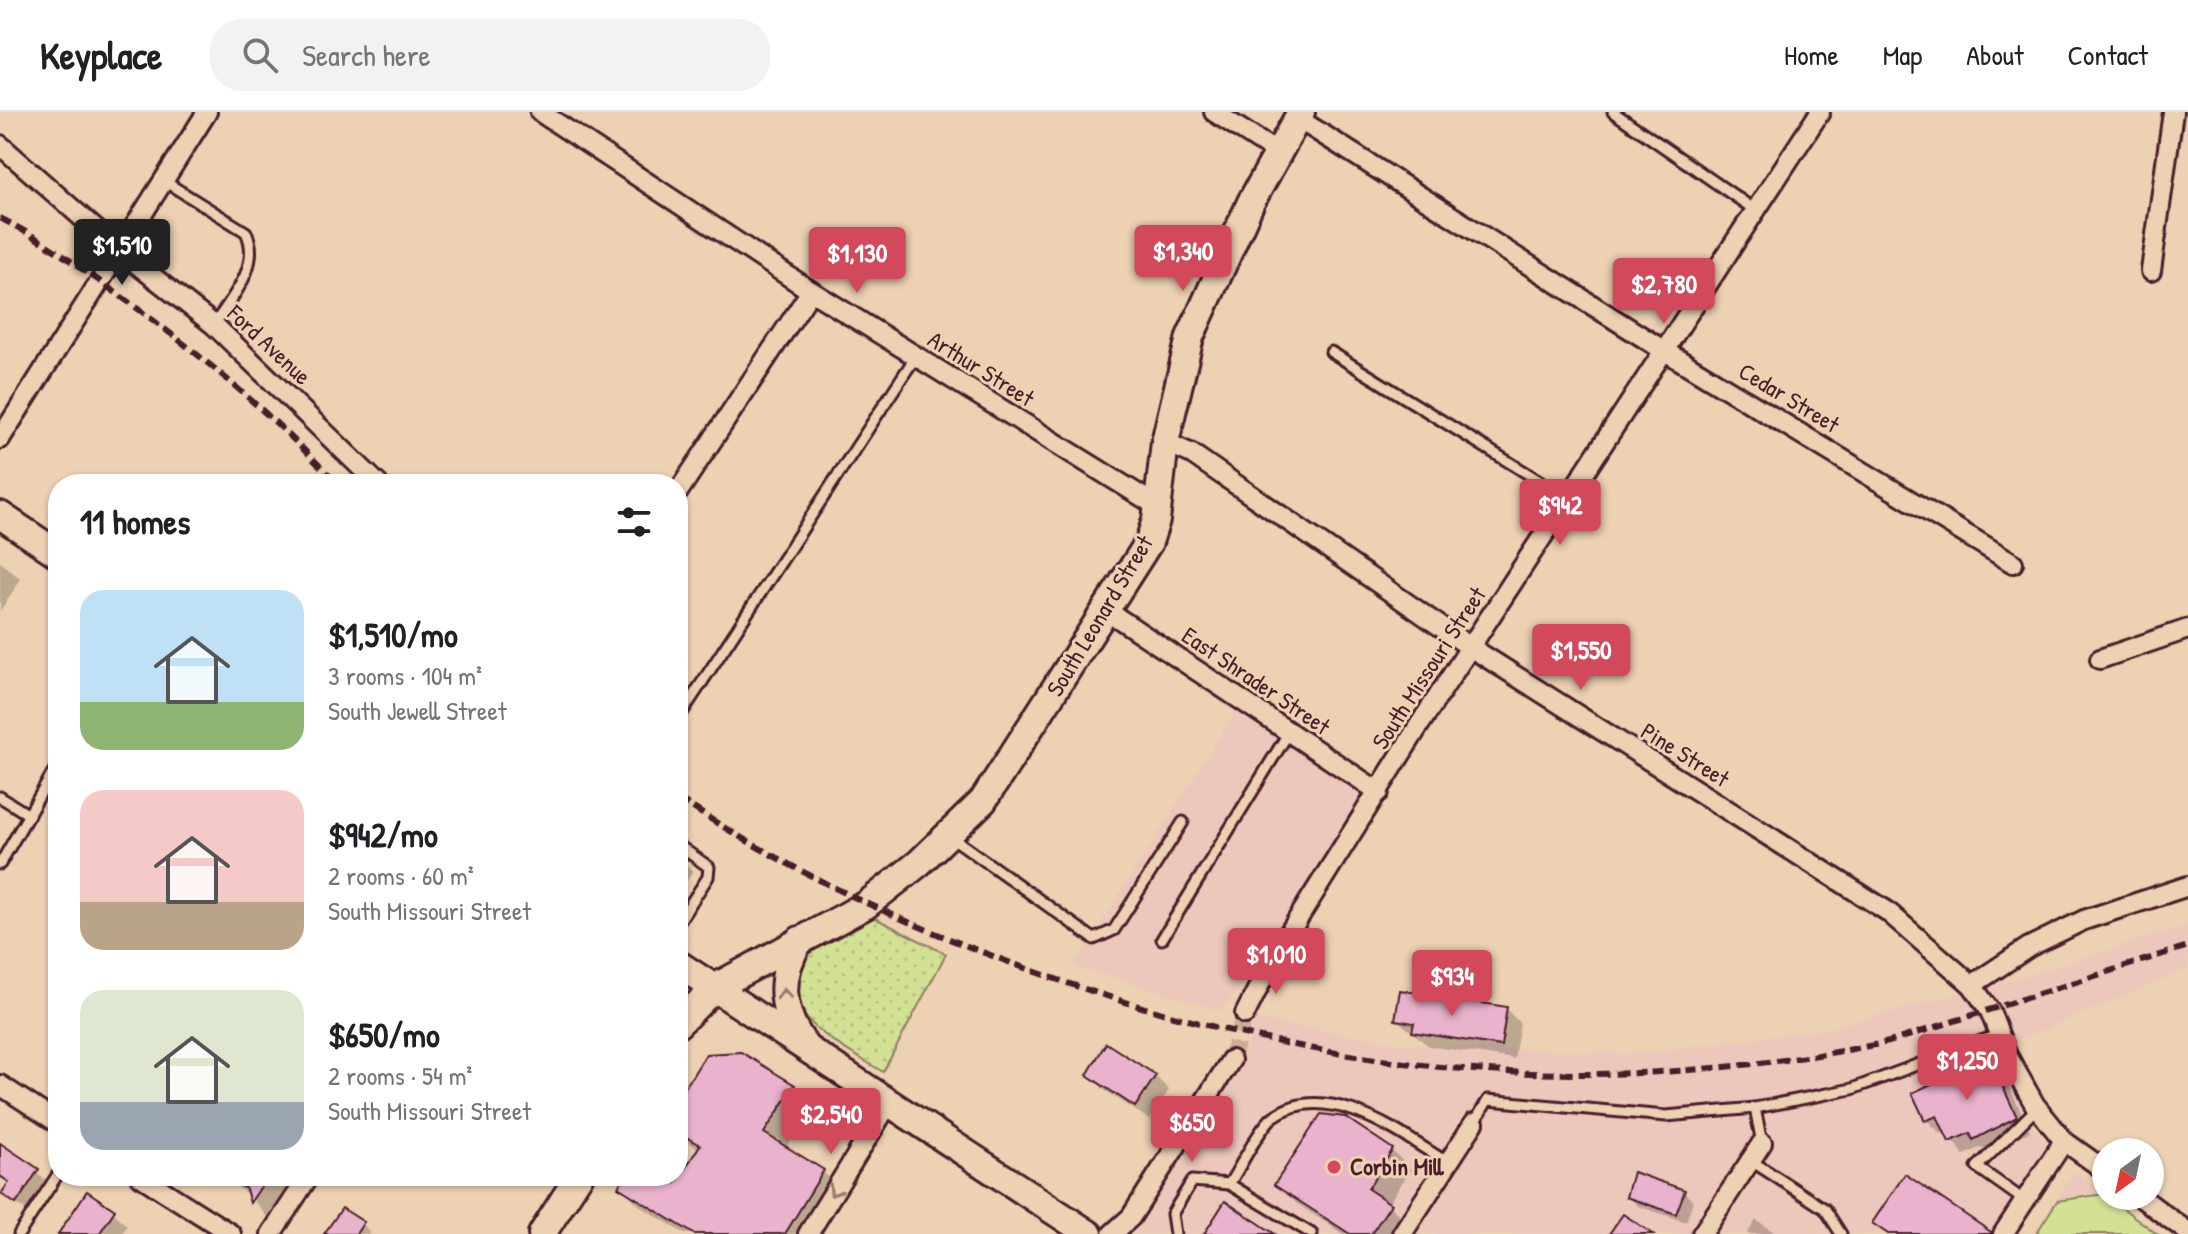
<!DOCTYPE html>
<meta charset="utf-8">
<style>
body{margin:0;font-family:"Patrick Hand",sans-serif;background:#f2f2f2;color:#202124;height:100vh;display:flex;flex-direction:column;font-size:30px;white-space:nowrap}
*{box-sizing:border-box;margin:0}
p{font-size:26px;color:#757577}
.icon{flex:none;width:44px;height:44px;fill:none;stroke:currentColor;stroke-width:2;stroke-linecap:round;stroke-linejoin:round}
.map{position:relative;flex:1;overflow:hidden}
.details{position:absolute;left:48px;top:362px;width:640px;height:712px;display:flex;flex-direction:column;background:#fff;border-radius:32px;box-shadow:0 2px 6px #0004}
.details>*{flex:none}
.needle{width:52px;rotate:213deg}
.tools{position:absolute;left:2092px;top:1026px;display:grid;gap:16px}
.tools a{display:grid;place-items:center;width:72px;height:72px;border-radius:50%;background:#fff;box-shadow:0 2px 6px #0004;font-size:40px}
.price{position:absolute;translate:-50% -68px;padding:0 18px;border-radius:8px;background:#d1495b;color:#fff;font-size:26px;line-height:52px;filter:drop-shadow(0 2px 4px #0008)}
.price::after{content:'';position:absolute;left:50%;top:48px;width:24px;height:18px;margin-left:-12px;background:inherit;clip-path:polygon(0 0,100% 0,50% 100%)}
.price.current{background:#222;color:#fff}
ul{padding:0;list-style:none}
li{display:flex;align-items:center;gap:24px;height:200px;padding:0 32px}
li span{display:grid;place-items:center;flex:none;width:224px;height:160px;border-radius:24px;color:#555}
li>.icon{margin-inline-start:auto}
span .icon{width:96px;height:96px;fill:#fffc;stroke-width:1}
li b{font-size:34px}
h2{display:flex;justify-content:space-between;align-items:center;height:96px;padding:0 32px;font-size:34px}
header{display:flex;align-items:center;gap:48px;box-sizing:border-box;height:112px;padding:0 40px;background:#fff;border-bottom:2px solid #e0e0e0}
header strong{font-size:38px}
nav{display:flex;gap:44px;margin-inline-start:auto;font-size:28px}
.search{width:560px;height:72px;background:#f2f2f2;display:flex;align-items:center;gap:20px;box-sizing:border-box;padding:0 28px;border-radius:32px;color:#757577;font-size:30px}
.map>svg:first-child{display:block}
</style>
<header>
<strong>Keyplace</strong>
<div class="search"><svg class="icon" aria-label="search" viewBox="0 0 24 24"><circle cx="10" cy="10" r="6"/><path d="M15 15l6 6"/></svg>Search here</div>
<nav><a>Home</a><a>Map</a><a>About</a><a>Contact</a></nav>
</header>
<div class="map">
<svg width="2188" height="1122" viewBox="0 0 2188 1122">
<defs>
<pattern id="park-dots" width="8" height="8" patternUnits="userSpaceOnUse" patternTransform="scale(2)"><rect width="8" height="8" fill="#d2e194"/><path d="M2 2h.1M6 6h.1" fill="none" stroke="#b6c180" stroke-width="1.8" stroke-linecap="round"/></pattern>
</defs>
<rect width="100%" height="100%" fill="#ecd1b3"/>
<filter id="ink" filterUnits="userSpaceOnUse"><feTurbulence type="fractalNoise" baseFrequency=".0125" numOctaves="2"/><feDisplacementMap in="SourceGraphic" scale="16" xChannelSelector="R" yChannelSelector="G"/><feConvolveMatrix kernelMatrix="1 2 1 2 8 2 1 2 1" color-interpolation-filters="sRGB"/></filter>
<g filter="url(#ink)">
<!-- built -->
<g fill="#ebc8bb">
<polygon points="1238,596 1365,677 1366,685 1222,899 1074,854"/>
<polygon points="2188,813 2188,857 1993,939 2029,1010 2049,1036 1991,1122 1136,1122 1242,949 1255,907 1404,932 1631,942 1823,918 2025,864"/>
<polygon points="2075,1059 2106,1084 2162,1122 2035,1122"/>
</g>
<!-- grass -->
<polygon fill="#d2e194" stroke="#8e8060" stroke-width="2" points="2104,1082 2157,1122 2036,1122 2057,1089"/>
<!-- park -->
<path fill="url(#park-dots)" stroke="#8e8060" stroke-width="2" d="M871 804 946 842 883 960C843 935 754 894 811 837 825 823 853 814 871 804Z"/>
<!-- shadow -->
<g fill="#0003">
<polygon points="0,450 21,467 0,499"/>
<polygon points="678,745 693,759 678,783"/>
<polygon points="1506,897 1520,911 1514,947 1429,934 1397,908"/>
<polygon points="1107,934 1155,964 1169,978 1150,1008 1103,977 1089,963"/>
<polygon points="1989,947 2003,961 2030,1019 1989,1041 1982,1035 1964,1043 1946,1020 1941,1022 1927,1008"/>
<polygon points="793,975 812,994 785,1037 823,1060 842,1079 815,1122 685,1122 640,1094 621,1075 628,1064 661,1064 677,1074 699,1038 678,1022 678,990"/>
<polygon points="1345,1007 1392,1039 1411,1057 1388,1092 1408,1112 1402,1122 1343,1122 1296,1091 1277,1073"/>
<polygon points="0,1035 49,1070 28,1101 4,1081 10,1072 0,1066"/>
<polygon points="222,1064 300,1064 298,1068 294,1065 268,1106 250,1084"/>
<polygon points="1684,1080 1693,1089 1686,1110 1638,1094 1629,1084"/>
<polygon points="343,1098 363,1112 371,1122 327,1122"/>
<polygon points="113,1100 127,1114 122,1122 60,1122"/>
<polygon points="1756,1108 1777,1122 1747,1122"/>
</g>
<!-- building -->
<g fill="#e9b3cd" stroke="#4a1f2b" stroke-width="2">
<polygon points="1400,878 1507,895 1501,934 1412,920 1414,911 1395,908"/>
<polygon points="1106,931 1156,963 1135,995 1087,963"/>
<polygon points="741,940 795,973 764,1021 824,1058 785,1122 694,1122 618,1075 625,1064 664,1064 676,1071 700,1033 678,1020 678,987 706,942"/>
<polygon points="1989,945 2017,1005 1973,1028 1970,1021 1949,1030 1937,1004 1925,1009 1912,981"/>
<polygon points="1321,1002 1345,1005 1393,1037 1368,1077 1391,1092 1371,1122 1350,1122 1274,1073"/>
<polygon points="0,1031 39,1057 16,1092 1,1082 9,1070 0,1064"/>
<polygon points="1633,1060 1685,1078 1676,1102 1626,1085"/>
<polygon points="1905,1062 1991,1120 1991,1122 1888,1122 1872,1111"/>
<polygon points="225,1064 268,1064 250,1091 246,1077"/>
<polygon points="87,1079 115,1098 99,1122 58,1122"/>
<polygon points="1225,1089 1275,1122 1204,1122"/>
<polygon points="342,1096 364,1110 356,1122 324,1122"/>
<polygon points="1623,1102 1653,1122 1609,1122"/>
</g>
<g fill="none" stroke-linecap="round" stroke-linejoin="round">
<!-- minor-tunnel -->
<polyline stroke="#ccad98" stroke-width="18" stroke-dasharray="18 9" stroke-linecap="butt" points="1231,948 1245,902"/>
<!-- service casing -->
<g stroke="#4a1f2b" stroke-width="15">
<g id="service">
<polyline points="1613,0 1755,98"/>
<path d="M164 69 246 120C262 153 232 185 214 213"/>
<polyline points="1331,240 1567,386"/>
<polyline points="678,607 916,244"/>
<polyline points="0,685 29,703"/>
<polyline points="950,724 1094,827 1114,818 1183,710"/>
<polyline points="678,733 709,755 708,765 678,811"/>
<polyline points="0,752 58,652"/>
<polyline points="1162,827 1289,620"/>
<polyline points="1755,996 1762,1031"/>
<polyline points="1474,1011 1488,988 1666,1004 1755,996 1852,977 2000,922"/>
<polyline points="1750,1048 1825,1097 1841,1122"/>
<path d="M1229 1072C1240 1056 1259 1016 1273 1005 1327 965 1402 1023 1448 1051"/>
<polyline points="2025,1089 1977,1055 2037,996"/>
<polyline points="19,1122 58,1062"/>
<polyline points="1175,1122 1172,1102 1192,1069 1229,1072 1312,1122"/>
</g>
</g>
<!-- minor casing -->
<g stroke="#4a1f2b" stroke-width="24">
<g id="minor">
<polyline points="540,0 811,179 1157,394"/>
<polyline points="1214,0 1276,40"/>
<polyline points="1297,6 1663,238 2013,451"/>
<polyline points="0,33 120,139 214,213 378,372"/>
<polyline points="2151,159 2173,0"/>
<polyline points="0,327 207,0"/>
<polyline points="1165,330 1192,342 1470,535 1887,799 1972,873 1990,899 2007,943 2035,993 2064,1029 2106,1059"/>
<polyline points="678,380 811,179"/>
<polyline points="1106,498 1379,680"/>
<polyline points="2100,547 2188,517"/>
<polyline points="1972,873 2029,835 2084,808 2188,774"/>
<polyline points="1245,902 1271,850 1418,615 1820,0"/>
<polyline points="0,973 58,1011"/>
<polyline points="140,1064 231,1122"/>
<polyline points="2139,1084 2188,1120"/>
<polyline points="271,1122 309,1064"/>
<polyline points="808,1122 890,989"/>
<polyline points="1112,1122 1131,1105 1231,948"/>
<polyline points="1402,1122 1474,1011"/>
<polyline points="1702,1122 1762,1031"/>
<polyline points="2003,1122 2064,1029"/>
</g>
</g>
<!-- secondary casing -->
<g stroke="#4a1f2b" stroke-width="32">
<g id="secondary">
<polyline points="0,403 58,442"/>
<path d="M800 828C778 864 779 897 803 931"/>
<polyline points="678,852 1089,1122"/>
<polyline points="678,912 714,876 866,793 919,751 983,689 1149,430 1156,408 1165,330 1190,225 1251,90 1301,0"/>
<polyline points="542,1122 579,1064"/>
</g>
</g>
<!-- service -->
<use href="#service" stroke="#ecd1b3" stroke-width="9"/>
<!-- minor -->
<use href="#minor" stroke="#ecd1b3" stroke-width="18"/>
<!-- secondary -->
<use href="#secondary" stroke="#ecd1b3" stroke-width="26"/>
<!-- rail -->
<g stroke="#4a1f2b" stroke-width="6" stroke-dasharray="12 6" stroke-linecap="butt">
<path d="M0 106C42 127 81 156 119 183 198 240 271 301 337 372"/>
<path d="M678 686C783 756 895 808 1014 852 1307 961 1581 993 1889 930L2188 834"/>
</g>
</g>
<!-- one-way arrows -->
<defs><path id="oneway-chevron" d="M-2-3.5L2.5 0L-2 3.5" fill="none" stroke-width="1.6" stroke-linecap="round" stroke-linejoin="round" transform="scale(2)"/></defs>
<g stroke="#9b786f">
<use href="#oneway-chevron" transform="translate(784 882) rotate(-93)"/>
<use href="#oneway-chevron" transform="translate(834 1079) rotate(122)"/>
</g>
</g>
<!-- markers -->
<circle fill="#d1495b" stroke="#ecd1b3" stroke-width="3" cx="1334" cy="1055" r="8"/>
<g text-anchor="middle" stroke-width="6" stroke-linejoin="round" paint-order="stroke">
<!-- street labels -->
<g font-size="24" fill="#4a1f2b" stroke="#ecd1b3">
<text transform="translate(269 233) rotate(43)" y="8">Ford Avenue</text>
<text transform="translate(981 257) rotate(32)" y="8">Arthur Street</text>
<text transform="translate(1789 286) rotate(31)" y="8">Cedar Street</text>
<text transform="translate(1100 504) rotate(-59)" y="8">South Leonard Street</text>
<text transform="translate(1429 556) rotate(-57)" y="8">South Missouri Street</text>
<text transform="translate(1256 569) rotate(34)" y="8">East Shrader Street</text>
<text transform="translate(1685 643) rotate(32)" y="8">Pine Street</text>
</g>
<!-- poi labels -->
<g font-size="24" font-weight="bold" fill="#4a1f2b" stroke="#ecd1b3" text-anchor="start">
<text x="1350" y="1063">Corbin Mill</text>
</g>
</g>
</svg>
<div class="tools">
<a><svg class="needle" viewBox="-14 -14 28 28"><path d="M0-13l5 13h-10z" fill="#e53935"/><path d="M0 13l5-13h-10z" fill="#757577"/></svg></a>
</div>
<b class="price current" style="left:122px;top:175px">$1,510</b>
<b class="price" style="left:1183px;top:181px">$1,340</b>
<b class="price" style="left:857px;top:183px">$1,130</b>
<b class="price" style="left:1664px;top:214px">$2,780</b>
<b class="price" style="left:1560px;top:435px">$942</b>
<b class="price" style="left:1581px;top:580px">$1,550</b>
<b class="price" style="left:1276px;top:884px">$1,010</b>
<b class="price" style="left:1452px;top:906px">$934</b>
<b class="price" style="left:1967px;top:990px">$1,250</b>
<b class="price" style="left:831px;top:1044px">$2,540</b>
<b class="price" style="left:1192px;top:1052px">$650</b>
<section class="details">
<h2>11 homes<svg class="icon" aria-label="filters" viewBox="0 0 24 24"><path d="M4 7h16M4 17h16"/><circle cx="9" cy="7" r="2"/><circle cx="15" cy="17" r="2"/></svg></h2>
<ul>
<li><span style="background:linear-gradient(#bfe0f5 70%,#8fb573 0)"><svg class="icon" aria-label="home" viewBox="0 0 24 24"><path d="M3 11l9-7 9 7M6 9v11h12V9"/></svg></span><div><b>$1,510/mo</b><p>3 rooms · 104 m²</p><p>South Jewell Street</p></div></li>
<li><span style="background:linear-gradient(#f6c9c9 70%,#b9a48a 0)"><svg class="icon" aria-label="home" viewBox="0 0 24 24"><path d="M3 11l9-7 9 7M6 9v11h12V9"/></svg></span><div><b>$942/mo</b><p>2 rooms · 60 m²</p><p>South Missouri Street</p></div></li>
<li><span style="background:linear-gradient(#dfe7d0 70%,#9aa5b1 0)"><svg class="icon" aria-label="home" viewBox="0 0 24 24"><path d="M3 11l9-7 9 7M6 9v11h12V9"/></svg></span><div><b>$650/mo</b><p>2 rooms · 54 m²</p><p>South Missouri Street</p></div></li>
</ul>
</section>
</div>
